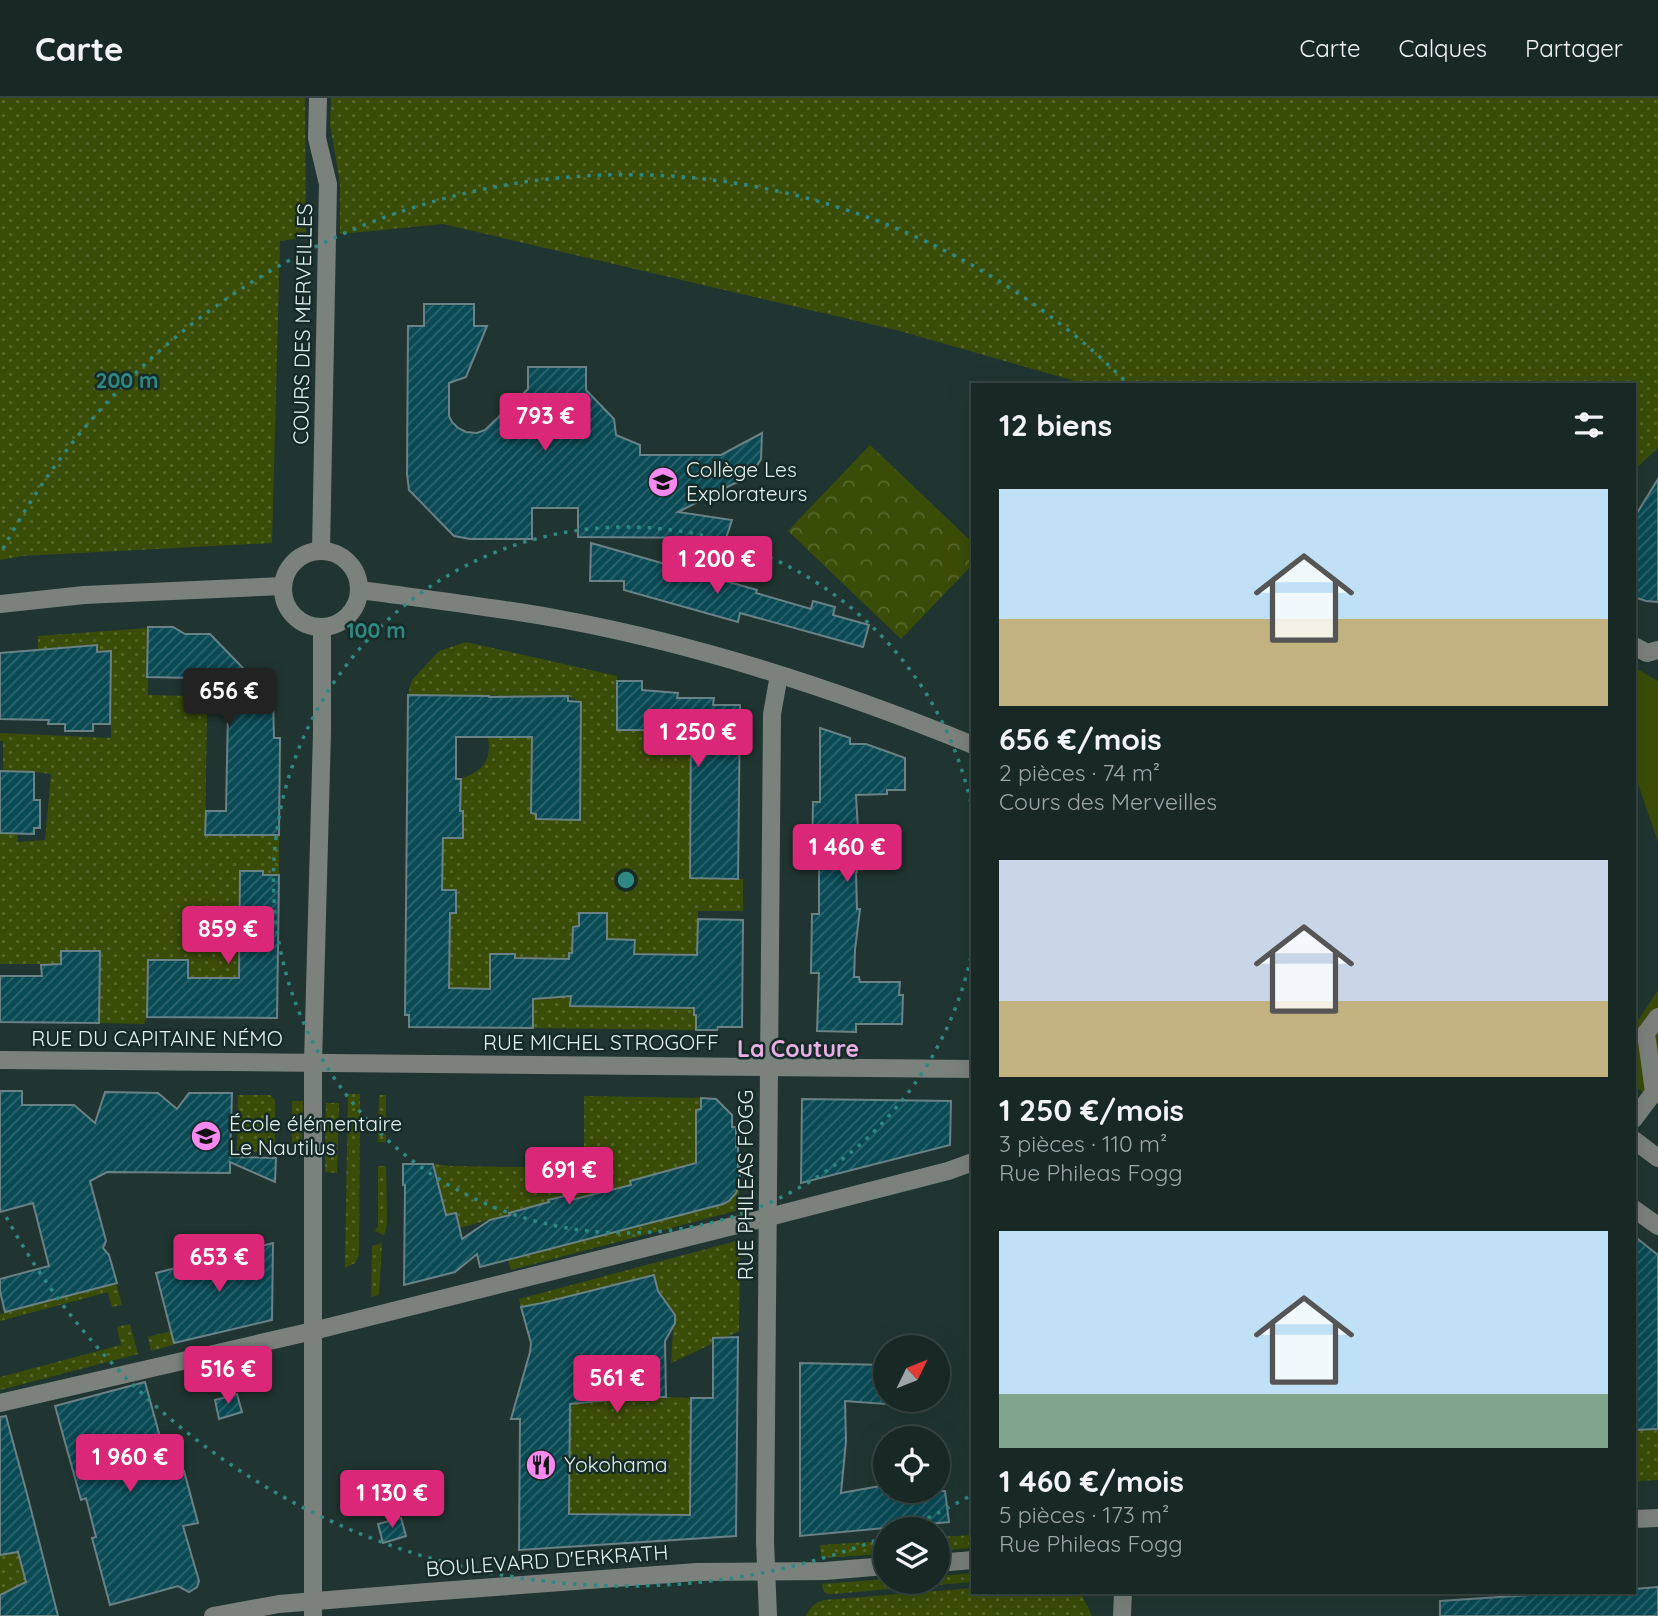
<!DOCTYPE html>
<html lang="fr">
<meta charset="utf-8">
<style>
body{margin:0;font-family:Quicksand,sans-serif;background:#21302d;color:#f1f3f6;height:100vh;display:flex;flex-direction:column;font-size:26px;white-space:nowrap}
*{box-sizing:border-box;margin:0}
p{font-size:23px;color:#9fa6a7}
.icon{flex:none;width:38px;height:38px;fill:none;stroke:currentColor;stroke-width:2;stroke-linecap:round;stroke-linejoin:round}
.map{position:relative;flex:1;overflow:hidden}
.drawer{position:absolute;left:971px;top:285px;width:665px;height:1211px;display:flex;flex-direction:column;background:#182825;border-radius:0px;box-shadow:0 7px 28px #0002,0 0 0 2px #364442}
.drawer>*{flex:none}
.needle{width:46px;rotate:47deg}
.controls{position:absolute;left:873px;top:1237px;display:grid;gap:14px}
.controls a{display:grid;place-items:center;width:77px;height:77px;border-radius:50%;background:#182825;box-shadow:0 7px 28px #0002,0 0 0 2px #364442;font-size:35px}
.price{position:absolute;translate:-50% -60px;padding:0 16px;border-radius:7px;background:#db2777;color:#fff;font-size:23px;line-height:46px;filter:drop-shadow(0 2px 4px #0008)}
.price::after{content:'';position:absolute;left:50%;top:42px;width:21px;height:16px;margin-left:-10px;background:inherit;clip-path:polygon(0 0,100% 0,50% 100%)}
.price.selected{background:#222;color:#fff}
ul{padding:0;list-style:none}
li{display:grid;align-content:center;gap:14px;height:371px;padding:0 28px}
li span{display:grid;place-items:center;height:217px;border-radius:0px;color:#555}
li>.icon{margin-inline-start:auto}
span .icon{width:126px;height:126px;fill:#fffc;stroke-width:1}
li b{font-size:30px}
h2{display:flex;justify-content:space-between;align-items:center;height:84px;padding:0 28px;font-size:30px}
header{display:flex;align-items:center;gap:42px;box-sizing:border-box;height:98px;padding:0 35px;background:#182825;border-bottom:2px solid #364442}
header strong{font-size:33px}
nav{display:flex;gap:38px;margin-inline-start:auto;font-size:24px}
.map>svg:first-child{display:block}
</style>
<header>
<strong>Carte</strong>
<nav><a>Carte</a><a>Calques</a><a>Partager</a></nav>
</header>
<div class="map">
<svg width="1658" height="1518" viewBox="0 0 1658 1518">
<defs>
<pattern id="grass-dots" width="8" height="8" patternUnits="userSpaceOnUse" patternTransform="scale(1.75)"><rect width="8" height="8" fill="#3a4d08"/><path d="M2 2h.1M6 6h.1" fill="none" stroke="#56672c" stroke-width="1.8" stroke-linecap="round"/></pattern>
<pattern id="park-crowns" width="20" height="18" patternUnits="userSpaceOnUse" patternTransform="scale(1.75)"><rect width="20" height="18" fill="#3a4d08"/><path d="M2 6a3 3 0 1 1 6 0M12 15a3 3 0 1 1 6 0" fill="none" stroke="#56672c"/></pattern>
<pattern id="building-hatch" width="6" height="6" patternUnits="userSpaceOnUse" patternTransform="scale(1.75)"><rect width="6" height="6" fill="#094a55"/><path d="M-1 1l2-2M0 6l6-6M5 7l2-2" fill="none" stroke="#2d656e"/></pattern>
</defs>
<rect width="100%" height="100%" fill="#203531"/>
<!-- grass -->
<g fill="url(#grass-dots)">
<polygon points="0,0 305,0 306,139 280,143 272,445 22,458 0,462"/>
<polygon points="331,0 1658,0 1658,350 1635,371 1634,287 1089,287 900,233 443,126 340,136 340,85 330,27"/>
<polygon points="148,530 148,597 188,598 207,616 205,737 279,737 279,777 263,777 263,773 240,774 239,880 188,880 188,862 148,862 147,919 144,926 99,925 99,853 61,853 61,866 0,866 0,735 17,735 18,744 45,742 51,676 34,674 3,673 3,643 0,643 0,635 111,640 111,553 97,554 96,547 50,550 38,563 38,538"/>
<path d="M466 544 617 578V632L691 633V780L743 781V813H698L697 860 666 878V856H635L634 842 607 841V816L579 815V828L573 829 570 908 694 910 696 932 533 930 534 860H515L491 856 490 891 449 890 450 838 447 815H456V793L442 792V775H406V740H462L463 713H460L461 681C482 673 492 664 488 640L531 639V715L536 716V721L580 722 581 604 568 598 408 597 412 582 439 553Z"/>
<polygon points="348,996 360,996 359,1157 355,1165 345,1170"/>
<polygon points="238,997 270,997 275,1002 275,1054 237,1053"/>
<polygon points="379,997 386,997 386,1044 378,1044"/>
<polygon points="584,998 701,1000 701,1011 696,1012 696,1070 571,1102 549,1104 460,1130 456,1115 446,1117 433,1066 451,1068 584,1070"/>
<polygon points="292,1003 303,1003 302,1047 292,1047"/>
<polygon points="326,1005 339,1005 337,1075 325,1074"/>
<polygon points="378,1068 386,1068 387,1126 384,1137 375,1133 378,1128"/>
<polygon points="739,1087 739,1112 511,1172 508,1162 729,1103 736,1095"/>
<polygon points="740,1142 739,1233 671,1265 674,1217 663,1213 653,1177 543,1205 542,1204 521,1209 519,1201"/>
<polygon points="382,1145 379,1197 371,1199 372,1148"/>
<polygon points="116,1185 122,1207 112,1209 108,1194 0,1223 0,1216"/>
<polygon points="130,1226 138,1256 0,1292 0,1279 121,1247 117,1229"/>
<polygon points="171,1233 174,1245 173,1247 151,1253 148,1239"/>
<polygon points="665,1299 691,1300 693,1417 567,1416 565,1305"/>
<polygon points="1658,1331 1658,1382 1635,1383 1635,1332"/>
<polygon points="973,1437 973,1450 938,1453 938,1439"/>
<polygon points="885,1443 885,1456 821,1460 820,1447"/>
<polygon points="18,1454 26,1484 0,1497 0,1457"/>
<path d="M973 1475V1484L833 1496C825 1497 823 1494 822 1486L885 1481 886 1484H938V1478Z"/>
<path d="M973 1490V1494L1081 1495 1092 1518H806C810 1510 815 1504 824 1502Z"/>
</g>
<!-- park -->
<polygon fill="url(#park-crowns)" points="870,347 973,445 973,466 901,541 788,433"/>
<!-- pitch -->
<g fill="#3a4d08">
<polygon points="1634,569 1658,583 1658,744 1635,677"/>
<polygon points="1658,892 1658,1007 1635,988 1635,927"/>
</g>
<!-- building -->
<g fill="url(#building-hatch)" stroke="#6a8186" stroke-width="2">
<polygon points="424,206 474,206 474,228 487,228 466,279 449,285 449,318 452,324 458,330 466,334 477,335 485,332 528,291 528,269 586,269 586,292 614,321 616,337 640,347 640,357 721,357 762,335 761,361 753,374 744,382 733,386 678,414 732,422 726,440 578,439 578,410 532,410 532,441 470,441 454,438 409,392 407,376 408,228 424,228"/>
<polygon points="1658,381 1658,504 1646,503 1634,499 1634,420"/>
<polygon points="591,445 757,492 756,495 811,511 813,503 835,509 833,517 869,527 863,549 740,515 738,524 624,492 624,483 590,483"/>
<polygon points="148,529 173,529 185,536 210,536 273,601 274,640 280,640 279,737 205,737 206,713 226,713 228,613 195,580 147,579"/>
<polygon points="97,547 97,554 111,553 110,626 93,626 93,633 65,633 65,626 48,626 49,622 0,621 0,555"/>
<polygon points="617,583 642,583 642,592 678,595 677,600 714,600 713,607 740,607 738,781 690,780 691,632 617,632"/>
<polygon points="408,597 489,598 489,599 568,598 568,603 581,604 580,722 536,721 536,716 531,715 532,639 456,639 456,681 461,681 460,713 463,713 463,740 443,740 442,792 456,792 456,815 450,815 449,890 490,891 490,856 515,856 515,860 569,861 569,855 572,855 573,829 579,828 579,815 607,815 607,841 635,842 634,856 697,857 698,821 743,822 742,929 718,929 717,932 696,932 696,917 694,917 694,910 570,908 571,898 533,901 533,930 409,929 409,917 405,917"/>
<polygon points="820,630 850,640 850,646 866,646 905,660 905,692 887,692 887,696 856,697 858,732 852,752 857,752 857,774 856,774 857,811 860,811 855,852 854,879 859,879 860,884 900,884 899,897 903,897 902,926 856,926 856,934 817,933 819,875 811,875 812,816 819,816 819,763 812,763 813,704 820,704"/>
<polygon points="0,673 34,674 34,702 40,702 40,730 34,730 34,736 0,735"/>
<polygon points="240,773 263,773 263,777 279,777 277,920 147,919 148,862 188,862 188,880 239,880"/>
<polygon points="61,853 100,853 99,925 0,924 0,878 42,878 41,867 61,866"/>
<polygon points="0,993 22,993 22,1007 74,1007 95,1025 105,994 158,995 177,1011 189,995 232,995 230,1059 276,1060 275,1084 230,1064 230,1075 107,1074 90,1083 106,1143 103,1150 109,1157 117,1185 5,1214 0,1193 0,1181 49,1168 33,1105 0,1114"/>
<polygon points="701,1000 716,1001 732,1017 732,1029 736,1029 736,1049 738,1049 738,1069 740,1069 740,1084 736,1095 729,1103 723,1106 480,1169 477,1156 455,1174 404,1187 405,1087 403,1087 403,1066 433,1066 446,1117 456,1115 462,1141 490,1122 510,1117 509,1115 549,1104 548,1102 569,1097 571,1102 631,1087 630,1083 696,1065 696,1012 701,1011"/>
<polygon points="802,1001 951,1003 950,1047 801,1085"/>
<polygon points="1634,1138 1658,1157 1658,1331 1634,1332"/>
<polygon points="273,1145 272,1222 174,1245 156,1175"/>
<polygon points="654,1177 658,1193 675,1217 675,1225 665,1243 666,1299 639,1299 570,1306 569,1416 690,1417 691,1300 713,1300 713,1240 738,1239 736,1438 519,1452 520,1321 511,1321 530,1254 531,1245 521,1209 542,1205"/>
<polygon points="800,1265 886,1267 886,1306 845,1303 846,1343 841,1395 886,1387 886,1393 945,1393 949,1424 800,1438"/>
<polygon points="145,1284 170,1376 184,1373 198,1425 183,1428 199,1483 197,1489 189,1494 178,1488 110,1507 92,1440 96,1439 86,1400 81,1402 55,1308"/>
<polygon points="237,1296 242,1314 219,1321 215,1302"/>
<polygon points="6,1318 27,1396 58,1518 0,1518 0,1497 26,1484 18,1454 0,1457 0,1319"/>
<polygon points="401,1420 406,1438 383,1445 378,1426"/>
<polygon points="1658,1489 1658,1518 1440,1518 1440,1503 1544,1496 1544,1494 1634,1494 1634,1491"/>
</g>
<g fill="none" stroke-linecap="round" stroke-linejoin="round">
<!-- minor -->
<g stroke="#7b827d" stroke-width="18">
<polyline points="318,0 317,40 328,86 321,453"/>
<circle cx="321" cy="491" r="38"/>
<polyline points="681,456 748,456"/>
<path d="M360 492C426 501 494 509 560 521 701 547 841 593 973 647"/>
<polyline points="0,506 84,497 283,488"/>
<polyline points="1634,548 1647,555 1658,552"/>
<polyline points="0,962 973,971"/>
<polyline points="1634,1021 1654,994 1646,935 1658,919"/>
<polyline points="1634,1042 1658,1060"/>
<polyline points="1634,1111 1658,1128"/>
<polyline points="0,1305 313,1233 769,1119 948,1073 973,1064"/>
<polyline points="1634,1421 1658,1420"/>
<polyline points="938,1465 973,1462"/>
<polyline points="213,1518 279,1506 427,1494 697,1474 825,1473 886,1468"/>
<polyline points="313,1518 313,965 322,634 322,530"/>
<polyline points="768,1518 765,1443 772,616 779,577"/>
<polyline points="1122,1518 1123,1494"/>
</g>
</g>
<!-- distance rings -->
<g fill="none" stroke="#2f8881" stroke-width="3.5" stroke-dasharray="3.5 7">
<path d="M973 849A353 353 0 1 1 973 715"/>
<path d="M968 1399A706 706 0 0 1 908 1429M885 1439A706 706 0 0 1 3 1113M3 451A706 706 0 0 1 1125 283"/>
</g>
<!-- icons -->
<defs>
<g id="school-disc" transform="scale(1.575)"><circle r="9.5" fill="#f589ef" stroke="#162a27"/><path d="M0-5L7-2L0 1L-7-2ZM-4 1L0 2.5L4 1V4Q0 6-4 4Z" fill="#111"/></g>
<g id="restaurant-disc" transform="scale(1.575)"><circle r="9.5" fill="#f589ef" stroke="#162a27"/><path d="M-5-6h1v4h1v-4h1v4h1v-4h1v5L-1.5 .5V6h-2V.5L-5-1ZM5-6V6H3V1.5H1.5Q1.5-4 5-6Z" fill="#111"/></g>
</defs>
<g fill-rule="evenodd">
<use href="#school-disc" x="663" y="384"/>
<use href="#school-disc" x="206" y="1038"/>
<use href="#restaurant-disc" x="541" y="1367"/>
</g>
<g text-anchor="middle" stroke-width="5" stroke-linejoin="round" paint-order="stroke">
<!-- street labels -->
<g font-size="21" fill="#e4f1ee" stroke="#162a27">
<text transform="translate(303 226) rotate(-89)" y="7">COURS DES MERVEILLES</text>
<text x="157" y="948">RUE DU CAPITAINE NÉMO</text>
<text x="601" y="952">RUE MICHEL STROGOFF</text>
<text transform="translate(746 1087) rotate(-90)" y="7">RUE PHILEAS FOGG</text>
<text transform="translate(547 1463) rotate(-4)" y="7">BOULEVARD D'ERKRATH</text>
</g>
<!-- poi labels -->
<g font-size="21" fill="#e4f1ee" stroke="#162a27" text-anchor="start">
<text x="686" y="379">Collège Les<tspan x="686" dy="24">Explorateurs</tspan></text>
<text x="229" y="1033">École élémentaire<tspan x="229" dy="24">Le Nautilus</tspan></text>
<text x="564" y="1374">Yokohama</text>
</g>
<!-- neighbourhood labels -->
<g font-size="23" font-weight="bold" fill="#eaafe6" stroke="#162a27">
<text x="798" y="959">La Couture</text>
</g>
</g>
<circle cx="626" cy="782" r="10" fill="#2f8881" stroke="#162a27" stroke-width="3.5"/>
<g font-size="21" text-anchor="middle" font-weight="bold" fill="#2f8881" stroke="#162a27" stroke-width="5" stroke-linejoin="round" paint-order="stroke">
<text x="127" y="290">200 m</text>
<text x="376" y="540">100 m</text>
</g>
</svg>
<div class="controls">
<a><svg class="needle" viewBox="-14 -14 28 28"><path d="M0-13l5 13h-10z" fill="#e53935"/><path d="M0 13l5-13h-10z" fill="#9fa6a7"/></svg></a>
<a><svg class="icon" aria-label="locate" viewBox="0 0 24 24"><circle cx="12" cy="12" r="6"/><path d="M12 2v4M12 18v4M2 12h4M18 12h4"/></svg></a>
<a><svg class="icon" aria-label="layers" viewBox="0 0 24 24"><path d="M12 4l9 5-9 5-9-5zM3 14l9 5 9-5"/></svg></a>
</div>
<b class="price" style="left:545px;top:355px">793 €</b>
<b class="price" style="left:717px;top:498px">1 200 €</b>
<b class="price selected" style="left:229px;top:630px">656 €</b>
<b class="price" style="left:698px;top:671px">1 250 €</b>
<b class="price" style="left:847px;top:786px">1 460 €</b>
<b class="price" style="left:228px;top:868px">859 €</b>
<b class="price" style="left:569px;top:1109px">691 €</b>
<b class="price" style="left:219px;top:1196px">653 €</b>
<b class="price" style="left:228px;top:1308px">516 €</b>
<b class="price" style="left:617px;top:1317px">561 €</b>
<b class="price" style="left:130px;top:1396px">1 960 €</b>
<b class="price" style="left:392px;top:1432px">1 130 €</b>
<section class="drawer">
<h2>12 biens<svg class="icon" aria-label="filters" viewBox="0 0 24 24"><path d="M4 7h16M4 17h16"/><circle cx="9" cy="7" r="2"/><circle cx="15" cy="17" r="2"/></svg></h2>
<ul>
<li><span style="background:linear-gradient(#bfe0f5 60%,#c2b280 0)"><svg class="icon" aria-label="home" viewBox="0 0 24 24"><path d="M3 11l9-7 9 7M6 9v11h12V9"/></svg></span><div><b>656 €/mois</b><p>2 pièces · 74 m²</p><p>Cours des Merveilles</p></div></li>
<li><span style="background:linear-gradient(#c9d6e8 65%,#c2b280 0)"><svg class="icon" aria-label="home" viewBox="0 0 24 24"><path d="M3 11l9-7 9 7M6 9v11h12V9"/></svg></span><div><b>1 250 €/mois</b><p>3 pièces · 110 m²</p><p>Rue Phileas Fogg</p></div></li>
<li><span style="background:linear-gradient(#bfe0f5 75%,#7fa58c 0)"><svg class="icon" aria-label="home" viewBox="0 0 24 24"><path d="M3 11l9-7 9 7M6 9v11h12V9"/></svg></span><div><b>1 460 €/mois</b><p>5 pièces · 173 m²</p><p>Rue Phileas Fogg</p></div></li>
</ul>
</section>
</div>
